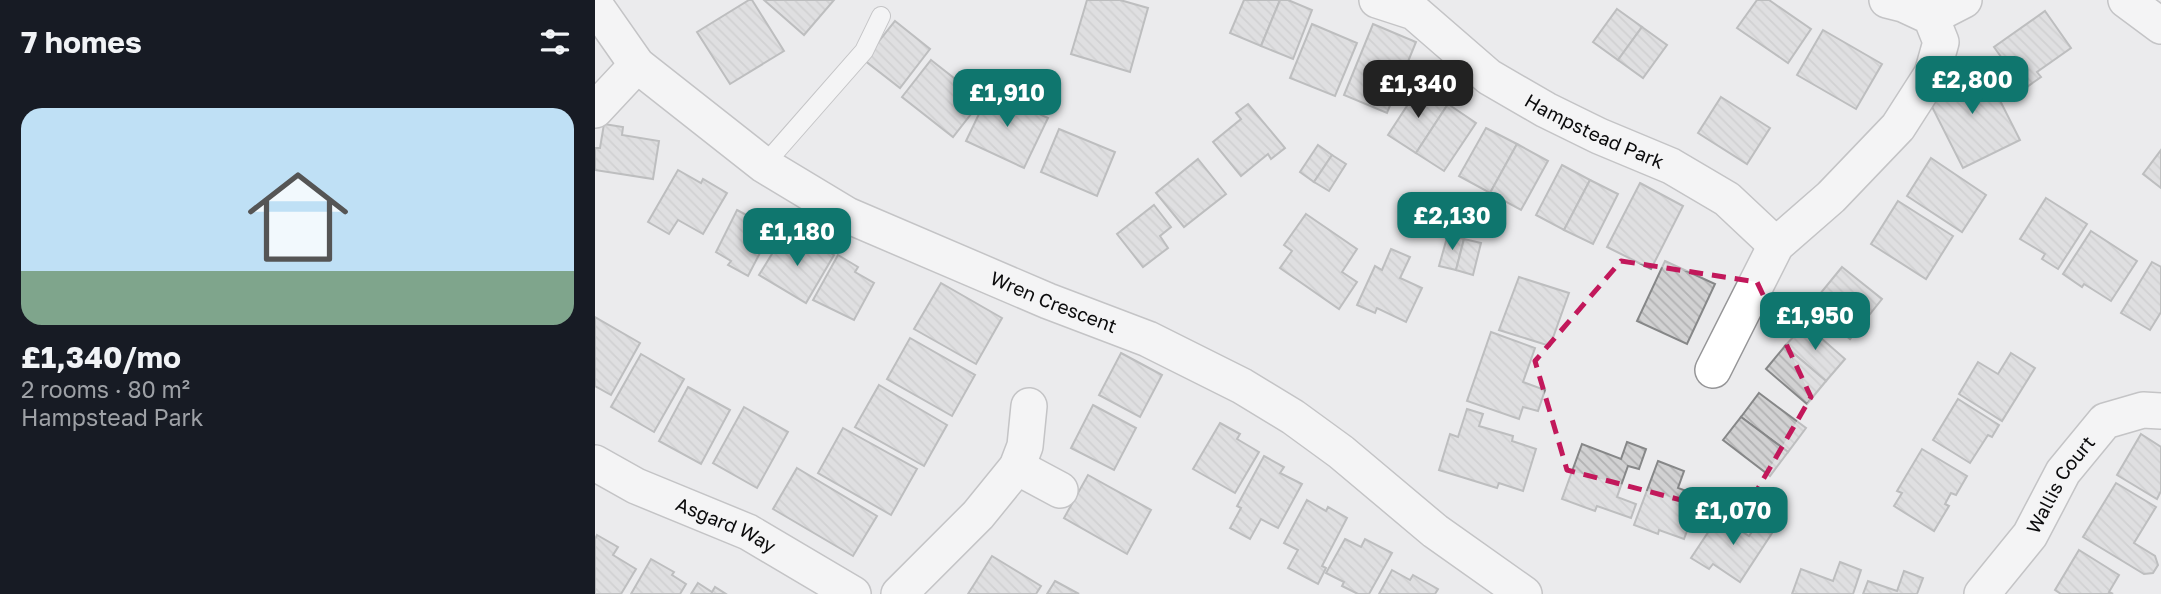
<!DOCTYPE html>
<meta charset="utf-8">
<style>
body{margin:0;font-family:"Golos Text",sans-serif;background:#20242c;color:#f1f3f6;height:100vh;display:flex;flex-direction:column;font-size:26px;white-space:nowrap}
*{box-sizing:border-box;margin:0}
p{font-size:23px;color:#9ea1a6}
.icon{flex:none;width:38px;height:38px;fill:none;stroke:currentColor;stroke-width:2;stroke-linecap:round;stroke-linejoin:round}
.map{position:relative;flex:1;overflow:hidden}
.drawer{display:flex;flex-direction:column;background:#171b24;width:595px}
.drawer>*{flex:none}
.price{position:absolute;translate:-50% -60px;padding:0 16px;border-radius:14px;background:#0f766e;color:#fff;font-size:23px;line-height:46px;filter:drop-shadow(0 2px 4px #0008)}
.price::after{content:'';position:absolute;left:50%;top:42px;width:21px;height:16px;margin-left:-10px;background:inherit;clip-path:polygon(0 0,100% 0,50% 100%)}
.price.on{background:#222;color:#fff}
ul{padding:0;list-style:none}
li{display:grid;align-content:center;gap:14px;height:371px;padding:0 21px}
li span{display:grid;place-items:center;height:217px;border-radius:21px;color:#555}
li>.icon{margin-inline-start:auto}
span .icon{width:126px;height:126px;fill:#fffc;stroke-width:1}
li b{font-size:30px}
h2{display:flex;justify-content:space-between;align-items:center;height:84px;padding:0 21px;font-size:30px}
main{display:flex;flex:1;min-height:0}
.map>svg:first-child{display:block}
</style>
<main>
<section class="drawer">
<h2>7 homes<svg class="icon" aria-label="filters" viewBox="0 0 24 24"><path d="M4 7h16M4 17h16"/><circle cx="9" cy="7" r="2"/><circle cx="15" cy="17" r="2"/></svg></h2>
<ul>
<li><span style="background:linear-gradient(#bfe0f5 75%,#7fa58c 0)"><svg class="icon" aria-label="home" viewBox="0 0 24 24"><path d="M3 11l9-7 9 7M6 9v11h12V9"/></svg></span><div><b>£1,340/mo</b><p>2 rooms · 80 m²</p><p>Hampstead Park</p></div></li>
</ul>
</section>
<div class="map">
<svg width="1566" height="594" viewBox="0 0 1566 594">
<defs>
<pattern id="building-back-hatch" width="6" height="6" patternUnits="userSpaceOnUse" patternTransform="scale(1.75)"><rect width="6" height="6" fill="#d1d1d2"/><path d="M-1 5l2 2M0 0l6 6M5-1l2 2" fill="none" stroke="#b2b2b3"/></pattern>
</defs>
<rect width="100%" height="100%" fill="#ebebed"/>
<!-- building -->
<g fill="url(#building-back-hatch)" stroke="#868788" stroke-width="2">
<polygon points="154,0 157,0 189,51 135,84 102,32"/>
<polygon points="169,0 239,0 209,35"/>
<polygon points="492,0 525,0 553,8 535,72 476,54"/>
<polygon points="649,0 685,0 666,46 635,33"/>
<polygon points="685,0 693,0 717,10 698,59 666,46"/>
<polygon points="1162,0 1174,0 1216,29 1193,63 1142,28"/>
<polygon points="1022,9 1047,27 1023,60 998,42"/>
<polygon points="1450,11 1476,48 1442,72 1446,77 1429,89 1399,47"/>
<polygon points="300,21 335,49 305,88 269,60"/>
<polygon points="717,24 762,43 740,96 695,78"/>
<polygon points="778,24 821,42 792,113 749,95"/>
<polygon points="1047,27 1072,45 1048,78 1023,60"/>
<polygon points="1228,30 1287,64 1261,109 1202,75"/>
<polygon points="336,60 387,100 358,137 307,97"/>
<polygon points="1386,63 1425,140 1368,168 1329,91"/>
<polygon points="825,86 853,104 821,153 793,135"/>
<polygon points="395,91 453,118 429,168 371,141"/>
<polygon points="1126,97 1175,128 1152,164 1103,133"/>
<polygon points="653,104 690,148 676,159 673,154 646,176 618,142 646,119 641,113"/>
<polygon points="853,104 881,123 849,171 821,153"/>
<polygon points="9,124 28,127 27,135 64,141 58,179 0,170 0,148 5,148"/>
<polygon points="891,128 922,144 895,193 864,176"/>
<polygon points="464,129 520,152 502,196 446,172"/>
<polygon points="922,144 953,161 926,210 895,193"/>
<polygon points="723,145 737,155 719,182 705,172"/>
<polygon points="1566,150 1566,188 1548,174"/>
<polygon points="737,155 751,164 734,191 719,182"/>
<polygon points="1336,158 1391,195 1367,232 1312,196"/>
<polygon points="603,159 631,194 589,227 561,193"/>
<polygon points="967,165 995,180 969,230 941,215"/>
<polygon points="83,170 106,183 108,179 132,193 108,234 83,220 74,234 53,222"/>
<polygon points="995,180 1023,194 998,244 969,230"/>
<polygon points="1045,183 1088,206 1056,269 1012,247"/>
<polygon points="1451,198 1492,224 1463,269 1447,259 1450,254 1425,239"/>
<polygon points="1303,201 1358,236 1331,279 1276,244"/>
<polygon points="559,205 576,227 565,236 573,248 548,267 522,234"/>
<polygon points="142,210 155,217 157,212 180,224 153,276 133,265 136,261 121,252"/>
<polygon points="711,214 762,249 747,272 762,282 744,309 685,268 697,251 689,245"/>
<polygon points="1496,231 1542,261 1516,301 1489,284 1487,287 1468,274"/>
<polygon points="853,234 869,239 861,270 844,266"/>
<polygon points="188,236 210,249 215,241 239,255 211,303 164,275"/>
<polygon points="869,239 886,243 878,275 861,270"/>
<polygon points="796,249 815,257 805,278 827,288 811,322 782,308 780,313 762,305 780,266 787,270"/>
<polygon points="243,255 263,267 260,272 279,283 259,320 218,300"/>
<polygon points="1070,261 1120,284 1092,344 1042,321"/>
<polygon points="1557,262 1566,267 1566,312 1555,330 1526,313"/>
<polygon points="1247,267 1287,299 1255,339 1215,306"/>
<polygon points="924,277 974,293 955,346 904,330"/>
<polygon points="346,283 407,318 381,364 319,329"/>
<polygon points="0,317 45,343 16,395 0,386"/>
<polygon points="1210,324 1250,359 1231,381 1190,346"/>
<polygon points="896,332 940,348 928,382 950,390 943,411 928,407 924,419 872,401"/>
<polygon points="315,338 380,375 357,416 292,379"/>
<polygon points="1190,346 1231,381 1212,404 1171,369"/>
<polygon points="526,353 567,375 545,417 504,395"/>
<polygon points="1416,353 1440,368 1407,421 1364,394 1383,362 1403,374"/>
<polygon points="46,354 89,379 59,432 16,407"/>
<polygon points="284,385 352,425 329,466 260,427"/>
<polygon points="93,387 135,410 106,464 64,441"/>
<polygon points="1164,393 1211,428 1193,452 1146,417"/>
<polygon points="1363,399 1404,425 1397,437 1393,435 1375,463 1338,440"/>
<polygon points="498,405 541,428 519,470 476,448"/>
<polygon points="149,407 193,432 162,488 118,463"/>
<polygon points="872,409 888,414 884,426 918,436 917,441 941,449 928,491 904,483 902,488 844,470 855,434 863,437"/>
<polygon points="1146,417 1193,452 1175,476 1128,440"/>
<polygon points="625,423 645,434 642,439 664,452 640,493 598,469"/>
<polygon points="248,428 322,469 296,515 223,473"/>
<polygon points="1546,434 1566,447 1566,491 1562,499 1522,475"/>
<polygon points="1032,442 1051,449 1044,469 1033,466 1022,497 1041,504 1036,518 1002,506 1000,511 967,499 987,444 1026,459"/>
<polygon points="1327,449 1372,476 1361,495 1356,493 1350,504 1354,506 1339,531 1299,506 1307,493 1302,491"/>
<polygon points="669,456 689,467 685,473 707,484 683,528 666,519 655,539 635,528 646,508 642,506"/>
<polygon points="1063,461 1089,471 1083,488 1105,496 1089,539 1064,530 1063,534 1039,525"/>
<polygon points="202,468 282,516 258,556 178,509"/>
<polygon points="493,475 556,510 532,554 469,518"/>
<polygon points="1521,483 1561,507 1539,543 1560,556 1563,565 1558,573 1549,574 1488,537"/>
<polygon points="712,500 731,511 733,507 752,518 727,566 731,568 723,584 693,568 703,550 689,543"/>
<polygon points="1124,516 1154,536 1167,517 1181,527 1145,582 1118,564 1114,569 1096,558"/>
<polygon points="2,535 23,547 18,555 41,569 26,594 0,594 0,539"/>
<polygon points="750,539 766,547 770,539 797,553 774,594 763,594 747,586 749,582 731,573"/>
<polygon points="1484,550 1524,575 1514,592 1518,594 1466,594 1460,590"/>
<polygon points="397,556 446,586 441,594 373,594"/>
<polygon points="56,559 79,572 77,575 91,584 85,594 36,594"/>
<polygon points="1245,562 1266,570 1258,594 1197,594 1206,569 1238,581"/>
<polygon points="797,570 815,580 818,575 843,589 840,594 784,594"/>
<polygon points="1309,571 1328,578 1322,594 1268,594 1273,581 1302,591"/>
<polygon points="460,581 484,594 452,594"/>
<polygon points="103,583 117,592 120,587 131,594 96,594"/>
</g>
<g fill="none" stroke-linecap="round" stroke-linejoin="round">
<!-- lane casing -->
<g stroke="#959597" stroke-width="20">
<polyline id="lane" points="169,165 269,51 286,16"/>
</g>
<!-- street casing -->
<g stroke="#959597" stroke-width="38">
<g id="street">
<path id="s1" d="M782 0 819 12 894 77 951 110 1004 136 1076 166 1132 199 1181 245"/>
<polyline points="1531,0 1566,26"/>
<path id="s2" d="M0 5 42 65 169 165 252 215 453 301 553 339 647 386 698 417 746 452 840 531 929 594"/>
<polyline points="1336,17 1369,0"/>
<polyline points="0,110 42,65"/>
<polyline points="1118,370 1181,245 1236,197 1303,127 1337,74 1346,42 1336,17 1308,4 1292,0"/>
<path id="s3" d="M0 463 41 486 153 532 258 594"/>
<polyline points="422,467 465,490"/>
<polyline points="304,594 383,515 422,467 430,446 434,406"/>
<path id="s4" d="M1387 594 1435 535 1468 472 1510 421 1548 410 1566 411"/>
</g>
</g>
<!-- lane -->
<use href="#lane" stroke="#fff" stroke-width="18"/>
<!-- street -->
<use href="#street" stroke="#fff" stroke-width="35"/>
</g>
<!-- marked area -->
<path d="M0 0H1566V594H0ZM1026 261 1162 282 1216 397 1147 516 972 470 940 361Z" fill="#ebebed" fill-opacity=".55" fill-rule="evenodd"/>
<path fill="none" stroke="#c2185b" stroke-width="5" stroke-dasharray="14 9" stroke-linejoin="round" d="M1026 261 1162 282 1216 397 1147 516 972 470 940 361Z"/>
<g text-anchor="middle" stroke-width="5" stroke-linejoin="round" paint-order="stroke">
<!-- street labels -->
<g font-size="19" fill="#0b0b0c" stroke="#ebebed">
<text dy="7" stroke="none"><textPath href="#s1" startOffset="257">Hampstead Park</textPath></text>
<text dy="7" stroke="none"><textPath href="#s2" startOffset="556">Wren Crescent</textPath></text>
<text dy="7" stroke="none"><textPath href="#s4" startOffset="135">Wallis Court</textPath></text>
<text dy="7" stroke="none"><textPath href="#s3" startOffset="145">Asgard Way</textPath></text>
</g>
</g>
</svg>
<b class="price" style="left:1377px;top:116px">£2,800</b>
<b class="price on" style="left:823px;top:120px">£1,340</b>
<b class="price" style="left:412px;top:129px">£1,910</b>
<b class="price" style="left:857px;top:252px">£2,130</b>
<b class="price" style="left:202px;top:268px">£1,180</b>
<b class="price" style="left:1220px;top:352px">£1,950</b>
<b class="price" style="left:1138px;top:547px">£1,070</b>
</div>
</main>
